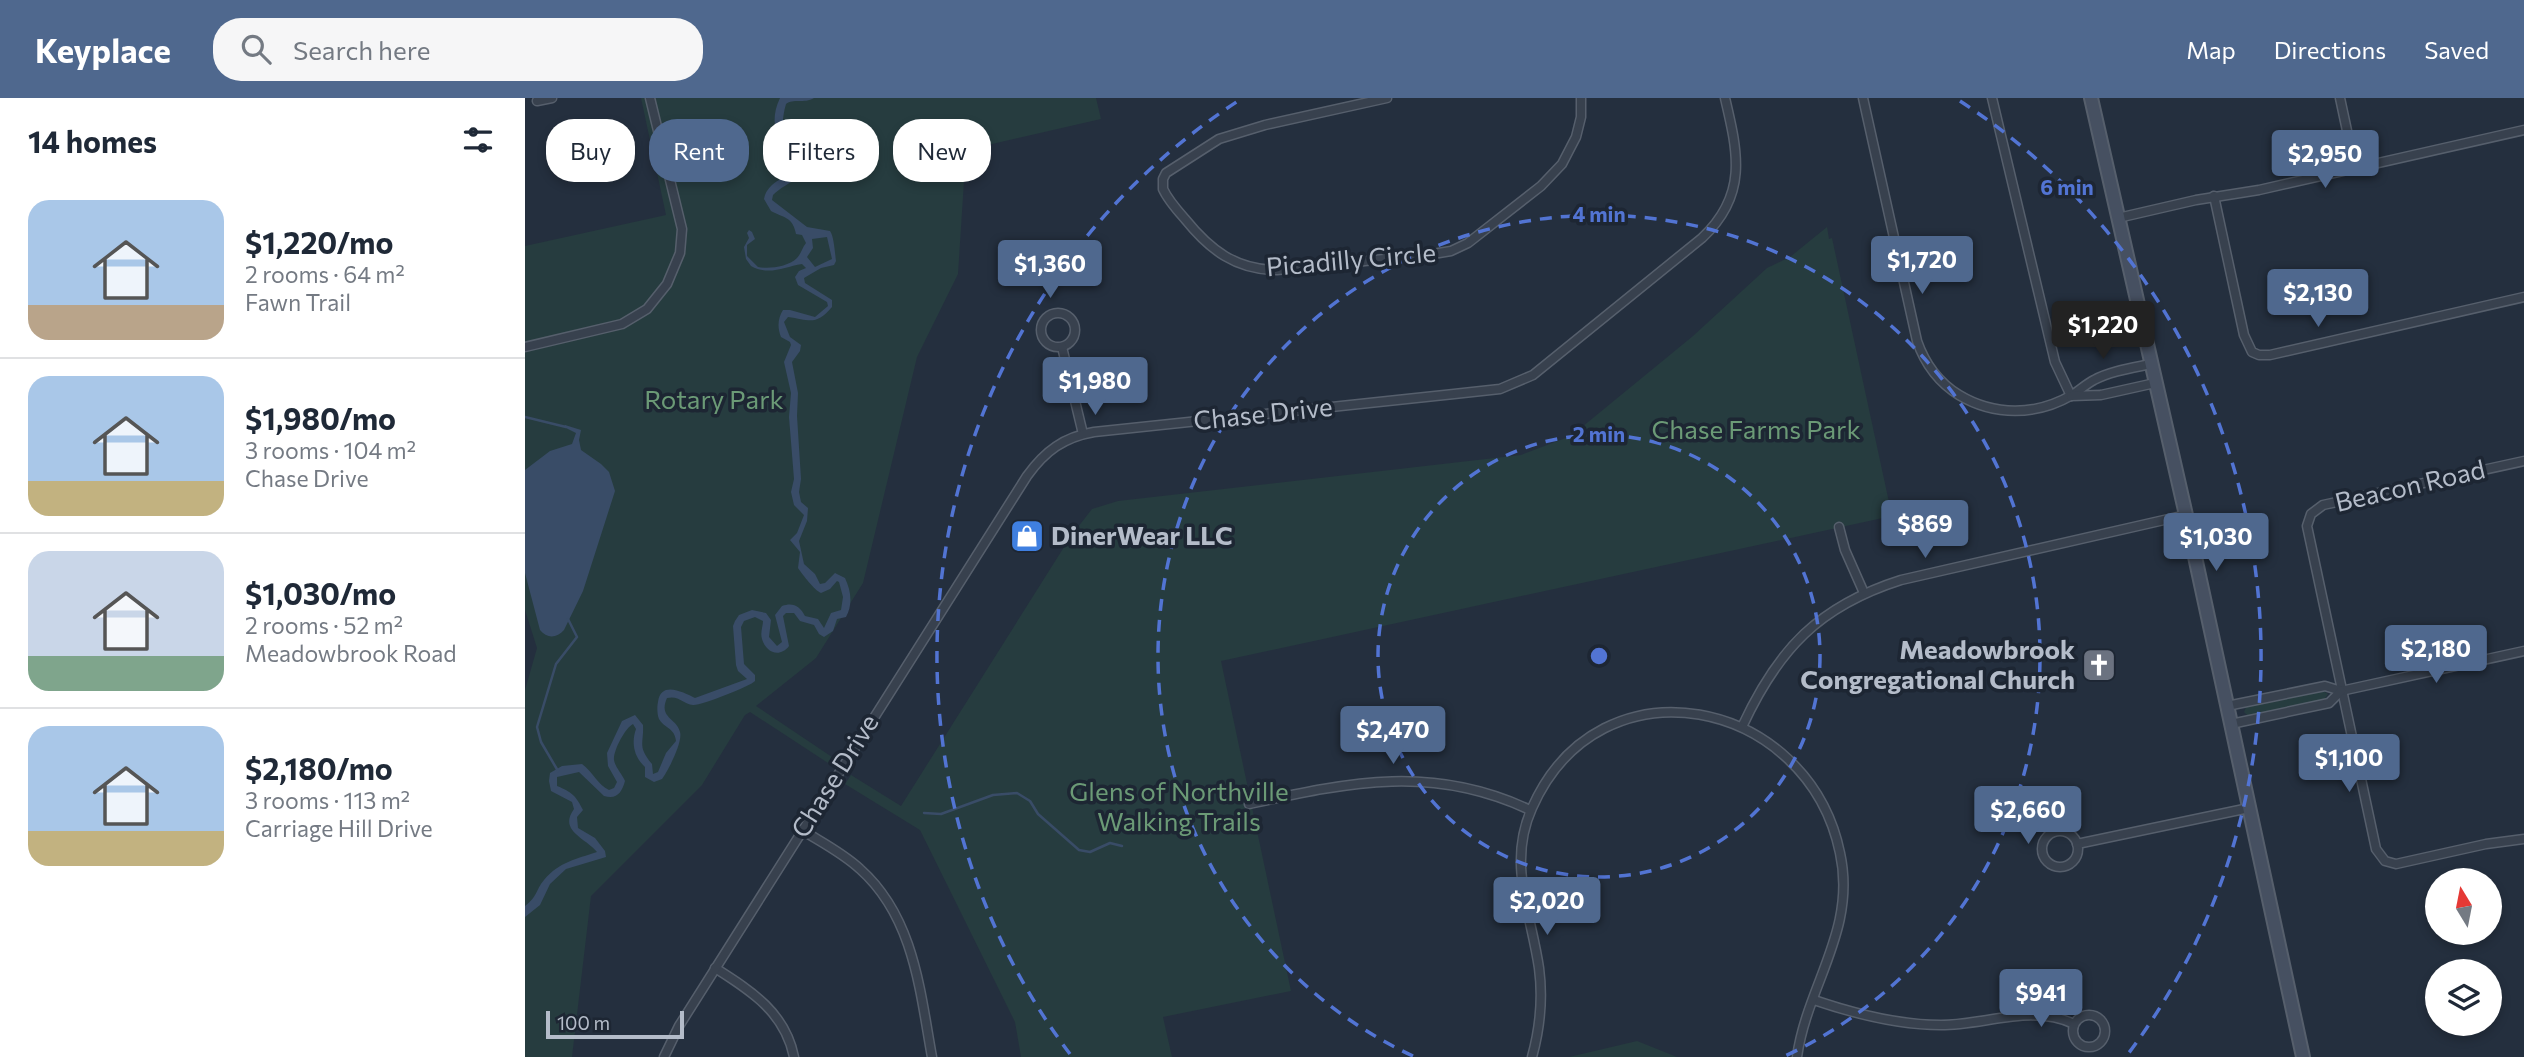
<!DOCTYPE html>
<meta charset="utf-8">
<style>
body{margin:0;font-family:Commissioner,sans-serif;background:#f6f6f7;color:#1f2937;height:100vh;display:flex;flex-direction:column;font-size:26px;white-space:nowrap}
*{box-sizing:border-box;margin:0}
p{font-size:23px;color:#747a83}
.icon{flex:none;width:38px;height:38px;fill:none;stroke:currentColor;stroke-width:2;stroke-linecap:round;stroke-linejoin:round}
.map{position:relative;flex:1;overflow:hidden}
.drawer{display:flex;flex-direction:column;background:#fff;width:525px}
.drawer>*{flex:none}
.banner{position:absolute;left:21px;top:21px;width:665px;height:63px;display:flex;gap:14px}
.needle{width:46px;rotate:350deg}
.fabs{position:absolute;left:1900px;top:770px;display:grid;gap:14px}
.fabs a{display:grid;place-items:center;width:77px;height:77px;border-radius:50%;background:#fff;box-shadow:0 4px 10px #0003;font-size:35px}
.scale{position:absolute;left:21px;bottom:18px;width:138px;box-sizing:border-box;padding-left:7px;border:4px solid #b4bcc9;border-top:0;font-size:19px;line-height:24px;white-space:nowrap;color:#b4bcc9;-webkit-text-stroke:5px #1d2633;paint-order:stroke}
.price{position:absolute;translate:-50% -60px;padding:0 16px;border-radius:7px;background:#4f688e;color:#fff;font-size:23px;line-height:46px;filter:drop-shadow(0 2px 4px #0008)}
.price::after{content:'';position:absolute;left:50%;top:42px;width:21px;height:16px;margin-left:-10px;background:inherit;clip-path:polygon(0 0,100% 0,50% 100%)}
.price.on{background:#222;color:#fff}
ul{padding:0;list-style:none}
li{display:flex;align-items:center;gap:21px;height:175px;padding:0 28px}
li+li{border-top:2px solid #e0e1e3}
li span{display:grid;place-items:center;flex:none;width:196px;height:140px;border-radius:21px;color:#555}
li>.icon{margin-inline-start:auto}
span .icon{width:84px;height:84px;fill:#fffc;stroke-width:1}
li b{font-size:30px}
h2{display:flex;justify-content:space-between;align-items:center;height:84px;padding:0 28px;font-size:30px}
.pill{padding:0 24px;border-radius:28px;background:#fff;box-shadow:0 4px 10px #0003;font-size:24px;line-height:63px}
.pill.on{background:#4f688e;color:#fff}
header{display:flex;align-items:center;gap:42px;box-sizing:border-box;height:98px;padding:0 35px;background:#4f688e;color:#fff}
header strong{font-size:33px}
nav{display:flex;gap:38px;margin-inline-start:auto;font-size:24px}
.search{width:490px;height:63px;background:#f6f6f7;display:flex;align-items:center;gap:18px;box-sizing:border-box;padding:0 24px;border-radius:28px;color:#747a83;font-size:26px}
main{display:flex;flex:1;min-height:0}
.map>svg:first-child{display:block}
</style>
<header>
<strong>Keyplace</strong>
<div class="search"><svg class="icon" aria-label="search" viewBox="0 0 24 24"><circle cx="10" cy="10" r="6"/><path d="M15 15l6 6"/></svg>Search here</div>
<nav><a>Map</a><a>Directions</a><a>Saved</a></nav>
</header>
<main>
<section class="drawer">
<h2>14 homes<svg class="icon" aria-label="filters" viewBox="0 0 24 24"><path d="M4 7h16M4 17h16"/><circle cx="9" cy="7" r="2"/><circle cx="15" cy="17" r="2"/></svg></h2>
<ul>
<li><span style="background:linear-gradient(#a9c7e8 75%,#b9a48a 0)"><svg class="icon" aria-label="home" viewBox="0 0 24 24"><path d="M3 11l9-7 9 7M6 9v11h12V9"/></svg></span><div><b>$1,220/mo</b><p>2 rooms · 64 m²</p><p>Fawn Trail</p></div></li>
<li><span style="background:linear-gradient(#a9c7e8 75%,#c2b280 0)"><svg class="icon" aria-label="home" viewBox="0 0 24 24"><path d="M3 11l9-7 9 7M6 9v11h12V9"/></svg></span><div><b>$1,980/mo</b><p>3 rooms · 104 m²</p><p>Chase Drive</p></div></li>
<li><span style="background:linear-gradient(#c9d6e8 75%,#7fa58c 0)"><svg class="icon" aria-label="home" viewBox="0 0 24 24"><path d="M3 11l9-7 9 7M6 9v11h12V9"/></svg></span><div><b>$1,030/mo</b><p>2 rooms · 52 m²</p><p>Meadowbrook Road</p></div></li>
<li><span style="background:linear-gradient(#a9c7e8 75%,#c2b280 0)"><svg class="icon" aria-label="home" viewBox="0 0 24 24"><path d="M3 11l9-7 9 7M6 9v11h12V9"/></svg></span><div><b>$2,180/mo</b><p>3 rooms · 113 m²</p><p>Carriage Hill Drive</p></div></li>
</ul>
</section>
<div class="map">
<svg width="1999" height="959" viewBox="0 0 1999 959">
<rect width="100%" height="100%" fill="#242f3e"/>
<!-- green -->
<g fill="#263c3f">
<polygon points="116,0 571,0 576,21 441,52 433,176 392,259 338,485 291,560 231,608 307,659 303,665 225,614 220,617 177,687 66,798 47,959 0,959 0,592 12,550 0,512 0,148 141,117"/>
<polygon points="1302,129 1304,141 1307,140 1367,418 696,563 766,893 638,919 647,959 496,959 490,924 395,732 320,686 326,677 376,708 546,438 567,411 593,403 996,357 1046,338 1168,238 1242,170 1265,159"/>
<polygon points="1797,592 1803,596 1799,602 1723,618 1719,614 1721,609"/>
<polygon points="1112,943 1152,959 1044,959"/>
</g>
<!-- water -->
<g fill="#394c67" fill-rule="evenodd">
<path d="M255 0H289C279 6 268 0 261 6 251 41 267 42 284 64 277 83 261 84 248 97L247 102 282 129 305 133C309 138 310 156 311 163L309 167 296 170 279 180 280 185 307 202V209C291 228 285 222 263 219L259 224 265 239 276 247 275 253 267 264 273 295 272 318 276 381 274 394 276 404 283 410 282 423 274 443 279 466 290 476 295 486 300 485 310 475 320 480C326 493 328 506 321 519L312 521 308 533 299 539 294 536 289 527 275 523 269 515H261L258 518 264 548C255 560 241 555 237 541 235 535 238 528 238 523L230 519 219 523 216 529 219 566 230 577V583C226 588 175 608 168 607 158 606 154 597 142 600 133 620 152 620 155 634 158 644 143 673 137 681L129 684 120 679V669C109 659 106 645 111 631L108 626C100 630 88 653 89 662 90 669 97 676 100 683 97 694 92 702 79 698L54 674 32 679V688C47 694 51 698 58 712L52 719 53 730 70 740 80 753 81 759 41 771 25 786 15 807 0 819V808C13 798 10 793 19 782 34 764 51 761 72 754 61 740 33 733 49 711L47 704 26 693 24 683 25 675 37 668 57 666C68 674 73 687 84 692L89 690 92 684 83 668 82 655 97 623 110 617 118 627C119 646 112 648 127 666L128 676 133 674 141 655 151 643C150 630 139 630 134 621 132 617 132 608 133 604 136 582 159 595 170 600L222 581 213 573 211 567 208 528 210 523 214 517 227 512 241 515 246 522 244 539 252 548 257 544 250 517 257 508C268 504 275 508 280 518L293 521 299 530 306 515 316 512 318 499 314 484 312 483 305 491 296 495C289 492 278 477 273 470L275 454 265 442 272 435 279 417 269 407 266 394 269 381 264 319 266 295 259 264 266 247 265 244 256 239C252 229 253 220 258 212H265L290 219 303 208 302 204 273 187 270 179 274 173 281 170 277 166C259 169 244 178 226 168L221 161 219 149 224 140 222 135 224 132 227 134 230 141 222 147V158L233 169C244 171 263 169 272 160 276 156 277 150 281 145L277 137 271 136C268 119 259 120 246 113L239 101C243 81 265 81 274 66 254 48 242 27 255 0ZM302 139 307 161 290 169 282 159 288 150 287 141Z"/>
<path d="M40 327 56 332 54 342 56 352 76 366 84 374 90 393 58 493 39 532C32 540 22 541 15 532L0 475V372L25 353 47 346 51 335 39 329Z"/>
</g>
<g fill="none" stroke-linecap="round" stroke-linejoin="round">
<!-- stream -->
<g stroke="#394c67" stroke-width="2.5">
<polyline points="0,319 41,329"/>
<polyline points="33,673 16,644 12,629 31,566 52,539 43,521"/>
<polyline points="399,715 416,716 468,697 492,695 505,703 513,716 554,752 565,754 585,745 597,748"/>
</g>
<!-- street casing -->
<g stroke="#565f6c" stroke-width="11">
<g id="street">
<path d="M862 0 740 27 694 41 641 75 638 81V91C643 102 652 112 660 121 685 152 711 172 752 172L908 156 926 153 943 145 1016 88 1037 66 1051 39 1056 19V0"/>
<path d="M1338 0 1392 243C1400 266 1413 284 1434 297 1469 318 1511 318 1547 297 1554 293 1561 286 1569 282 1586 273 1607 270 1626 266"/>
<polyline points="1467,0 1530,264 1546,298"/>
<polyline points="1815,0 1830,70"/>
<polyline points="12,3 27,0"/>
<polyline points="1689,98 1719,237 1727,254 1734,257 1745,257 1999,199"/>
<polyline points="1593,120 1671,102 1734,92 1999,32"/>
<circle cx="533" cy="232" r="17"/>
<polyline points="0,249 97,226 122,211 142,186 155,155 157,131 125,0"/>
<polyline points="537,249 558,336"/>
<polyline points="1546,298 1576,297 1630,285"/>
<polyline points="1999,363 1798,407 1786,416 1782,428 1851,751 1860,763 1871,766 1961,746 1999,741"/>
<polyline points="1314,429 1320,452 1339,495"/>
<polyline points="1702,608 1800,588 1816,593 1999,553"/>
<polyline points="1706,626 1804,605 1816,593"/>
<path d="M1217 629C1253 551 1294 508 1376 482L1661 417"/>
<path d="M724 706C826 684 907 666 1005 712"/>
<path d="M277 732C296 744 318 755 335 771 389 819 395 893 407 959"/>
<circle cx="1535" cy="751" r="18"/>
<polyline points="1552,746 1724,710"/>
<path d="M190 870C226 893 260 914 269 959"/>
<path d="M1289 902C1330 916 1372 927 1416 927 1460 927 1507 906 1549 926"/>
<circle cx="1564" cy="933" r="16"/>
<path d="M139 959 154 928 502 378C520 353 539 339 569 334L929 296 975 291 1008 277 1177 140C1223 97 1213 55 1200 0"/>
<path d="M1007 959C1015 930 1018 900 1014 870 1006 815 982 765 1007 710 1075 556 1283 600 1315 755 1332 832 1282 887 1272 959"/>
</g>
</g>
<!-- secondary casing -->
<g stroke="#565f6c" stroke-width="16">
<polyline id="secondary" points="1566,0 1661,417 1778,959"/>
</g>
<!-- street -->
<use href="#street" stroke="#38414e" stroke-width="8"/>
<!-- secondary -->
<use href="#secondary" stroke="#465061" stroke-width="12"/>
</g>
<!-- distance rings -->
<g fill="none" stroke="#5274d3" stroke-width="3.5" stroke-dasharray="12 9">
<circle cx="1074" cy="558" r="221"/>
<path d="M888 958A441 441 0 1 1 1260 958"/>
<path d="M545 956A662 662 0 0 1 713 3M1435 3A662 662 0 0 1 1603 956"/>
</g>
<!-- icons -->
<defs>
<g id="shop-square" transform="scale(1.75)"><rect x="-9" y="-9" width="18" height="18" rx="4" fill="#3f7fe0" stroke="#1d2633"/><path d="M-5-2.5h2.3a2.7 3.5 0 0 1 5.4 0H5L5.5 6h-11ZM-1.5-2.5h3a1.5 2.3 0 0 0-3 0Z" fill="#fff"/></g>
<g id="church-square" transform="scale(1.75)"><rect x="-9" y="-9" width="18" height="18" rx="4" fill="#6b7280" stroke="#1d2633"/><path d="M-1.2-6h2.4v3.5h3.3v2.4h-3.3V6h-2.4V-.1h-3.3v-2.4h3.3Z" fill="#fff"/></g>
</defs>
<g fill-rule="evenodd">
<use href="#shop-square" x="502" y="438"/>
<use href="#church-square" x="1574" y="567"/>
</g>
<g text-anchor="middle" stroke-width="7" stroke-linejoin="round" paint-order="stroke">
<!-- street labels -->
<g font-size="26" fill="#b4bcc9" stroke="#1d2633">
<text transform="translate(826 162) rotate(-5)" y="9">Picadilly Circle</text>
<text transform="translate(738 316) rotate(-6)" y="9">Chase Drive</text>
<text transform="translate(1885 388) rotate(-13)" y="9">Beacon Road</text>
<text transform="translate(310 678) rotate(-58)" y="9">Chase Drive</text>
</g>
<!-- park labels -->
<g font-size="26" fill="#6b9a76" stroke="#1d2633">
<text x="189" y="311">Rotary Park</text>
<text x="1231" y="341">Chase Farms Park</text>
<text x="654" y="703">Glens of Northville<tspan x="654" dy="30">Walking Trails</tspan></text>
</g>
<!-- poi labels -->
<g font-size="26" font-weight="bold" fill="#b4bcc9" stroke="#1d2633" text-anchor="start">
<text x="526" y="447">DinerWear LLC</text>
<text x="1550" y="561" text-anchor="end">Meadowbrook<tspan x="1550" dy="30">Congregational Church</tspan></text>
</g>
</g>
<circle cx="1074" cy="558" r="10" fill="#5274d3" stroke="#1d2633" stroke-width="3.5"/>
<g font-size="21" text-anchor="middle" font-weight="bold" fill="#5274d3" stroke="#1d2633" stroke-width="7" stroke-linejoin="round" paint-order="stroke">
<text x="1542" y="97">6 min</text>
<text x="1074" y="124">4 min</text>
<text x="1074" y="344">2 min</text>
</g>
</svg>
<div class="fabs">
<a><svg class="needle" viewBox="-14 -14 28 28"><path d="M0-13l5 13h-10z" fill="#e53935"/><path d="M0 13l5-13h-10z" fill="#747a83"/></svg></a>
<a><svg class="icon" aria-label="layers" viewBox="0 0 24 24"><path d="M12 4l9 5-9 5-9-5zM3 14l9 5 9-5"/></svg></a>
</div>
<div class="scale">100 m</div>
<b class="price" style="left:1800px;top:92px">$2,950</b>
<b class="price" style="left:1397px;top:198px">$1,720</b>
<b class="price" style="left:525px;top:202px">$1,360</b>
<b class="price" style="left:1793px;top:231px">$2,130</b>
<b class="price on" style="left:1578px;top:263px">$1,220</b>
<b class="price" style="left:570px;top:319px">$1,980</b>
<b class="price" style="left:1400px;top:462px">$869</b>
<b class="price" style="left:1691px;top:475px">$1,030</b>
<b class="price" style="left:1911px;top:587px">$2,180</b>
<b class="price" style="left:868px;top:668px">$2,470</b>
<b class="price" style="left:1824px;top:696px">$1,100</b>
<b class="price" style="left:1503px;top:748px">$2,660</b>
<b class="price" style="left:1022px;top:839px">$2,020</b>
<b class="price" style="left:1516px;top:931px">$941</b>
<div class="banner">
<a class="pill">Buy</a>
<a class="pill on">Rent</a>
<a class="pill">Filters</a>
<a class="pill">New</a>
</div>
</div>
</main>
